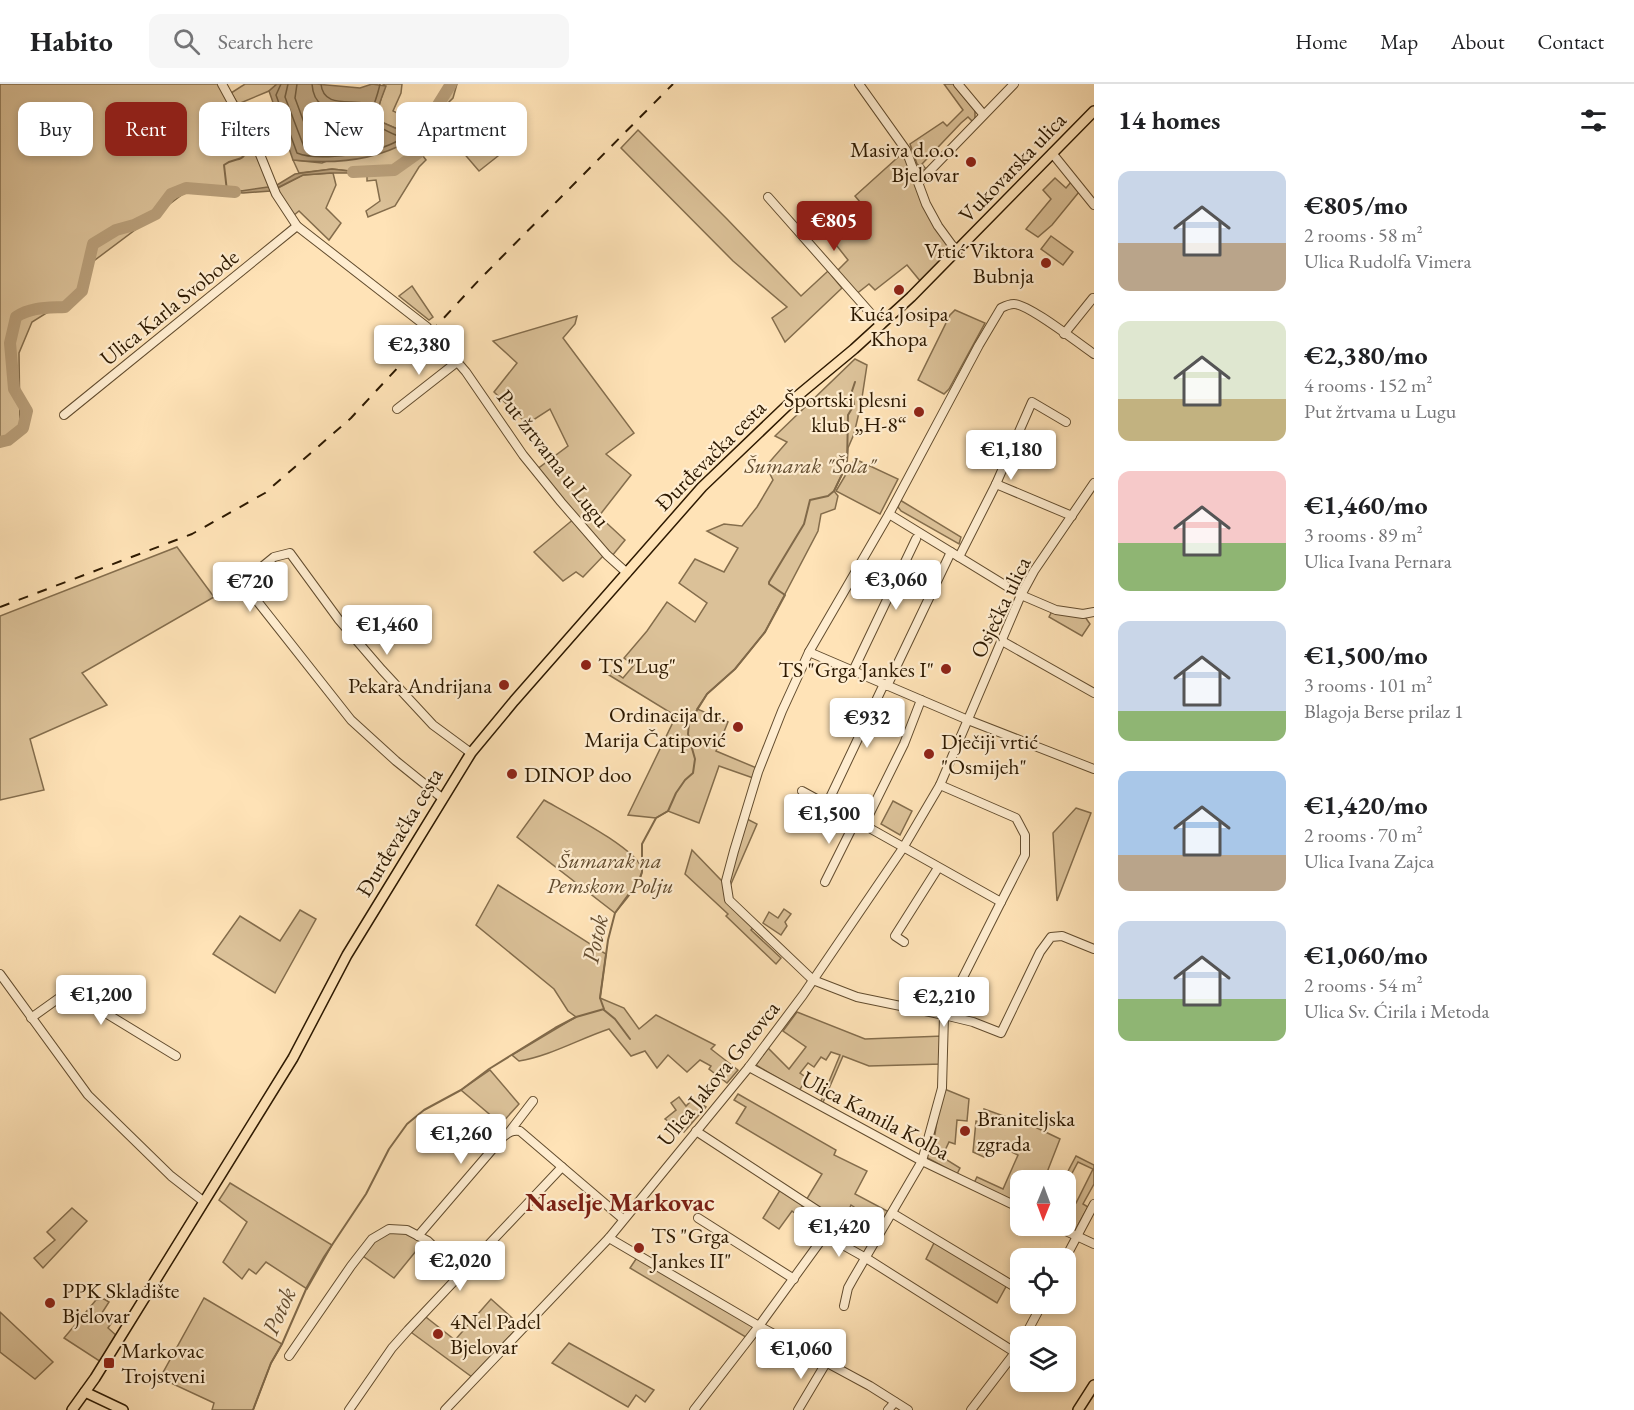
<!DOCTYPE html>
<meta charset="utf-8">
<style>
body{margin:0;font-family:"EB Garamond",serif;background:#f6f6f6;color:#202124;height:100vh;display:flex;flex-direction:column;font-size:22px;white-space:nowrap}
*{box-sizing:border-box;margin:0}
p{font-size:20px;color:#757577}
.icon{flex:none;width:33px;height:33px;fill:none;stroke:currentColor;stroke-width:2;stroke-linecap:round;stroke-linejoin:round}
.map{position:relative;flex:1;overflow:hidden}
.drawer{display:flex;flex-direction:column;background:#fff;width:540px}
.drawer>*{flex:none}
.hud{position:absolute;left:18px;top:18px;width:570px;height:54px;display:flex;gap:12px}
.needle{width:39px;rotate:181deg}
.fabs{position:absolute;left:1010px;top:1086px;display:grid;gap:12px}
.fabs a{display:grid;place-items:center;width:66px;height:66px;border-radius:12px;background:#fff;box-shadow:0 3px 9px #0003;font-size:30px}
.price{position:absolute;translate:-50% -51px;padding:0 14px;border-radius:6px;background:#fff;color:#222;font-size:20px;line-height:39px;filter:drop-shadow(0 2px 3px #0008)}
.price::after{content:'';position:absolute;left:50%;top:36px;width:18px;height:14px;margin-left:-9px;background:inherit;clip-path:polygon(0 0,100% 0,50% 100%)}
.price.on{background:#8f2418;color:#fff}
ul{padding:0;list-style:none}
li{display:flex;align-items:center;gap:18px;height:150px;padding:0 24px}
li span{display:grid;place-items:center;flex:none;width:168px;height:120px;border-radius:12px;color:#555}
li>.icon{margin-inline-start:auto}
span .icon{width:72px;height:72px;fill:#fffc;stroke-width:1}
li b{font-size:26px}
h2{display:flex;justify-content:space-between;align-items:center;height:72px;padding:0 24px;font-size:26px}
.chip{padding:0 21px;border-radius:12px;background:#fff;box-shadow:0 3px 9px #0003;font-size:21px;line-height:54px}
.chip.on{background:#8f2418;color:#fff}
header{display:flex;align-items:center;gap:36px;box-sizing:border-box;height:84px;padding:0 30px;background:#fff;border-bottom:2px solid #e0e0e0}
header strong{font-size:28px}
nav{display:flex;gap:33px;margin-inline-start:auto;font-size:21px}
.search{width:420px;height:54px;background:#f6f6f6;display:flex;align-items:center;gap:15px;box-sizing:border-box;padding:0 21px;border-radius:12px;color:#757577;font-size:22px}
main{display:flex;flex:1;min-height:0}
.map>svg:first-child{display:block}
</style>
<header>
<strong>Habito</strong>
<div class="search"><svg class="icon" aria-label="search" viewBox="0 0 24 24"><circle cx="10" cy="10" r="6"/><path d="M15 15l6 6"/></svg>Search here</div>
<nav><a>Home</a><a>Map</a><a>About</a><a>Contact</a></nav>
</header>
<main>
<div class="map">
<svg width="1094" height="1326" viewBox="0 0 1094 1326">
<rect width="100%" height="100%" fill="#ffe3b7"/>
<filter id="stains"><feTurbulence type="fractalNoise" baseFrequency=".00333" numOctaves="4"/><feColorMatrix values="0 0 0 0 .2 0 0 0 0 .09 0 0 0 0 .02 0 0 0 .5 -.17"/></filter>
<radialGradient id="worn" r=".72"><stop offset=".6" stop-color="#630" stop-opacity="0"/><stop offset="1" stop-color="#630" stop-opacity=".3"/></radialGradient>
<!-- green -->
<g fill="#dbc198" stroke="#846d4c" stroke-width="1.5">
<polygon points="0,0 218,0 244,42 270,104 254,107 187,107 83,185 80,208 32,238 19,269 20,341 0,361"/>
<polygon points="245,0 277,0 269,7 238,20 231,9"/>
<path d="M383 0H402L401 9 393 27 414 37 423 51 431 45 438 21 451 0H457L453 14 449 18 498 72 479 87 437 38 425 64 420 68 426 76 419 83 395 122 368 133 366 127 380 117 376 96 367 97V89L332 85 299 89 293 76 322 79 402 47 379 37C376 23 382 15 385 2Z"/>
<polygon points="944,0 953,0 975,26 975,35 973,38 968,33 961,39 922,80 926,85 925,87 917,80 910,60 943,38 947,42 963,26"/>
<polygon points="638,46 727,135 801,212 828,187 842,204 785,258 772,234 787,223 733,177 621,64"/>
<polygon points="906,66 924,115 953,163 921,198 907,181 875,206 869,200 855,211 835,189 848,176 826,148 860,118 855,112"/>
<polygon points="333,89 336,101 326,124 341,139 329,156 299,127 293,132 276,105 303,91"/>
<polygon points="1055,94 1066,104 1071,98 1079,108 1052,141 1038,153 1026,145 1051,115 1043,106"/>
<polygon points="1051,152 1073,168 1063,181 1041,165"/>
<polygon points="412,202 433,233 429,236 399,212"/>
<polygon points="955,226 985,239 949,305 944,310 918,296 950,231"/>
<polygon points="577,232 575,240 563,254 634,349 606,370 631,391 599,432 625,456 612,472 605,470 583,493 576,488 563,497 534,468 575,434 536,386 568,362 550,325 527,340 494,308 517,279 493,257"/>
<polygon points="855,275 867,281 861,320 854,350 848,364 847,380 834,407 838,412 835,425 821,430 818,447 765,548 735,585 707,610 697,625 728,638 716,667 759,685 756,695 719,682 699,739 668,727 656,734 628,731 676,632 609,591 613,587 623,594 634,581 624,574 647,547 667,518 695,538 707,519 679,499 695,475 724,488 738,464 707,447 724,440 742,442 757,423 773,396 766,382 787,358 775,352"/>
<polygon points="855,375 898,395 880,430 836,407"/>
<polygon points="900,416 961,453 959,460 901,427 898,423"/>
<polygon points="177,463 214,513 82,589 107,621 30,655 44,706 0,716 0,532"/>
<polygon points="1053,525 1083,530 1090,540 1082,552 1049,533"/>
<path d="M544 716C563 727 640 766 642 786 643 797 622 820 615 829L517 753Z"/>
<polygon points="893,717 912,727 900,751 881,740"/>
<polygon points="1076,724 1091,729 1057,817 1053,749"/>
<polygon points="747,735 757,740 731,800 728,798"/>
<polygon points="692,766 721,796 726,797 729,816 756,841 751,846 781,874 776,880 726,832 728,830 685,790"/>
<path d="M498 801 606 870 600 914 624 924 639 945 656 931 715 961 711 965 738 986 727 999 709 985 711 982 700 976 687 988 668 971 657 984 645 967 631 972 609 945C579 955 550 972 519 977L512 971 576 933 568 927 554 905 476 841Z"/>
<polygon points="784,825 791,830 785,838 787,842 781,851 763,839 769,828 778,834"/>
<polygon points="300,826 316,835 275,909 213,870 240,832 280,857"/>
<polygon points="797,928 865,955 943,952 942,980 869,982 843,972 821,1023 819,1022 840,971 831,968 826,976 821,973 814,983 808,979 800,989 807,994 799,1007 756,981 768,964 789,985 806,963 783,947"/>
<polygon points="490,986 519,1020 501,1040 461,1006"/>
<polygon points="942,1004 969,1015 967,1037 957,1036 955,1060 949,1058 942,1073 960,1084 957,1090 924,1072 931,1049 935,1050"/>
<polygon points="738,1010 836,1066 834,1071 867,1087 855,1110 891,1129 884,1143 851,1121 845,1134 853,1139 846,1153 830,1143 832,1137 805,1118 797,1131 792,1127 779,1145 763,1134 782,1103 805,1118 822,1090 736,1039 746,1023 734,1016"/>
<polygon points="679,1013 686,1022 693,1015 706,1023 684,1048 665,1035 676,1026 671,1019"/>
<polygon points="984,1025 1035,1043 1060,1055 1044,1096 1020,1096 1020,1124 973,1101 977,1093 1003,1105 1018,1071 993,1059 984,1073 973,1068 976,1037 983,1038"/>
<polygon points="1076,1072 1094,1081 1094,1100 1083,1120 1088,1123 1074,1148 1061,1142 1065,1142 1070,1130 1067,1128 1073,1118 1076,1119 1093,1085 1078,1078 1069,1095 1065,1093"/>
<polygon points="230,1099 332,1161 307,1205 266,1178 256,1190 249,1185 242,1195 223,1178 247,1138 219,1116"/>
<polygon points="72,1124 87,1137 43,1184 34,1174 55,1156 47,1148"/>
<polygon points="389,1145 407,1146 425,1156 394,1194 360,1170"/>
<polygon points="936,1155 1008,1199 997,1219 926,1175"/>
<polygon points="638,1172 756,1243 749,1255 630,1184"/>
<polygon points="204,1214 282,1260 271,1279 253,1326 212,1326 214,1319 160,1294"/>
<polygon points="104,1215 109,1218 100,1232 112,1238 108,1244 119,1254 104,1280 64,1254 96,1216"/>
<polygon points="491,1215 520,1241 472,1293 408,1246 422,1230 455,1256"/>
<polygon points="0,1228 53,1278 35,1295 0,1268"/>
<polygon points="569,1259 654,1306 645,1318 636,1311 628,1323 552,1279"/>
</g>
<!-- water -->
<g fill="#b89e79" stroke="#806949" stroke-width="1.5">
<path d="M277 0H316L360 4 372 0 386 2C382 14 376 23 379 37L402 47 407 51V58C373 77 331 80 293 76L269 7Z"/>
<polygon points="332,85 367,89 330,89 303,91 271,107 243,109 221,107 241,107 268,103 277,101 295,90"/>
</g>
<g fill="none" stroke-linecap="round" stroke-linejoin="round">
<!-- shore -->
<g stroke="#725c3d" stroke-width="1.5">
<path d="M281 0 276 11 297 69C320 78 378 69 399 56L398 52C358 35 373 33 380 0"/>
<path d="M288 0 285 13 304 63 322 66 378 56 379 52C364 44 364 33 364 19 348 16 323 23 321 0"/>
<path d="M297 0 295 14 310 55 322 56 358 50 354 27C334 24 314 28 312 0"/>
</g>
<!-- stream -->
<g stroke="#806949" stroke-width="2">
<path d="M227 107 224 81C240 70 243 83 249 57"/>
<polyline points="604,926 615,935 630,955"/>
<polyline points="253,1326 271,1279 282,1260 307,1203 324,1173 366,1110 389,1065 407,1040 424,1026 461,1006 489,985 555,944 576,933 604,925 600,914 608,856 615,829 639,796 642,788 642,760 656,734 668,727 676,709 685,696 693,689 695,675 688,650 689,639 707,610 735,585 765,548 785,511 769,500 769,498 804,440 810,416 828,412 834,407 847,380 848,331 854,321 852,307 855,298"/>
</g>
<!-- river -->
<g stroke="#b89e79" stroke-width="12">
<polyline points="353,88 394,86 425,64 438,21 451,0"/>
<path d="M0 358 8 356 23 344 27 327 14 305 10 259 16 233C31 223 47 224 65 223L82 207 93 160 116 146 134 141 156 130 171 110 186 104 235 108"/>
</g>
<!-- minor casing -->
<g stroke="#624c2e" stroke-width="10">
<g id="minor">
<polyline points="222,0 259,68 276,110 297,142 427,243 466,288 523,371 561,418 607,471 627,489"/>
<polyline points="859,0 906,66 926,120 938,142 957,168"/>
<polyline points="958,0 983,30"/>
<polyline points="1052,69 1094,121"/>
<polyline points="919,98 1014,0"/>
<polyline points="768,113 881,241"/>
<polyline points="1064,250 1093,214"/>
<polyline points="397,325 457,278"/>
<polyline points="64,331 297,142"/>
<polyline points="996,400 1072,432"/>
<polyline points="889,430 1021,511 1056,526 1083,530 1094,528"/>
<polyline points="959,473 996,400 1032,318 1066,338"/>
<polyline points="1002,557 1094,609"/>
<polyline points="809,568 968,636 1094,685"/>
<polyline points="853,587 916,455"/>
<polyline points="887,602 951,468"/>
<polyline points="921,616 904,660 864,741 1001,818 1025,771 1025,751 1016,734 940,701"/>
<polyline points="802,707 864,741"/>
<polyline points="442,714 396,677 351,636 250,508 246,501 247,495 274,473 290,469 339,536 382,586 433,641 471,669"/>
<polyline points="827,720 884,600"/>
<polyline points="825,798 856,736"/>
<path d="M1001 818 944 931 857 913 813 896 729 816 726 797 734 767 758 688 782 627 809 568 889 430 979 261 1001 224C1005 222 1009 220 1014 220 1029 220 1079 260 1094 270"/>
<polyline points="904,858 895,852 938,784"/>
<polyline points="0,890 88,1011 171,1092 203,1117"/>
<polyline points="31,934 73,904 94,922 176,972"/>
<polyline points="749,983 922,1077 1020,1124"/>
<polyline points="510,1047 533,1017"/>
<polyline points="696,1047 829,1134 832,1137 825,1151 866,1174 1016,1269"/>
<polyline points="892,1129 1020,1206"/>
<polyline points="698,1134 794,1195"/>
<polyline points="1055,1142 1094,1160"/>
<path d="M418 1152 503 1053C509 1048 512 1046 520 1047L623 1135"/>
<polyline points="609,1154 759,1242 870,1302 908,1326"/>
<polyline points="1065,1175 1094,1120"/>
<polyline points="844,1222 848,1204 853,1195 922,1077 942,1004 944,931 973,938 1001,949 1040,868 1051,853 1062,852 1094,865"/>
<polyline points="1025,1252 1042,1220"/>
<polyline points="289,1272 351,1182 372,1155 389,1145 407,1146 428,1157 461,1189"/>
<polyline points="349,1326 392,1264 408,1246 562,1083"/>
<polyline points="445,1326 609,1154 749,983 803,911 903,764 940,701 1021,511 1034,487 1094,399"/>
<polyline points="694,1326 759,1242 825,1151"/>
<polyline points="798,1326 826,1279"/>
<polyline points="888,1326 895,1318"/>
<polyline points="971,1326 1020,1262"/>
</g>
</g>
<!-- major casing -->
<g stroke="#2d1901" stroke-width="12">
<g id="major">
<polyline points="85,1308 123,1326"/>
<polyline points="72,1326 95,1294 293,974 347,871 471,669 514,617 702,403 795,314 854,265 911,213 1094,27"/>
<polyline points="1078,1326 1094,1301"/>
</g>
</g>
<!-- minor -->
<use href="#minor" stroke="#ffedd0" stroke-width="8"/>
<!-- major -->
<use href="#major" stroke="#ffe3b7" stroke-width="9"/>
<!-- rail -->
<polyline stroke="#2d1901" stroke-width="2" stroke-dasharray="10 10" stroke-linecap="butt" points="0,523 192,450 265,409 351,334 479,196 673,0"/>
</g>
<!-- markers -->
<g fill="#8f2418" stroke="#ffedd0" stroke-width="2">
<circle cx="971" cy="78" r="6"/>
<circle cx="1046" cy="179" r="6"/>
<circle cx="899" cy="206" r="6"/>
<circle cx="919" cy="328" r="6"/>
<circle cx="586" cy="581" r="6"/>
<circle cx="946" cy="585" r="6"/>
<circle cx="504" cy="601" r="6"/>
<circle cx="738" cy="643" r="6"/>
<circle cx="929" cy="670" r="6"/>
<circle cx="512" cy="690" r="6"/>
<circle cx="965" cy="1047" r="6"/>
<circle cx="639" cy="1164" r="6"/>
<circle cx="50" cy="1219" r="6"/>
<circle cx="438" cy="1250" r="6"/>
<rect x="103" y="1273" width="12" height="12" rx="3"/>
</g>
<g text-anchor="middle" stroke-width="4.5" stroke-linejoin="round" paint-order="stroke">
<!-- poi labels -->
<g font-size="22" fill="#2d1901" stroke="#ffedd0" text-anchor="start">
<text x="959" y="73" text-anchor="end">Masiva d.o.o.<tspan x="959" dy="25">Bjelovar</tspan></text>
<text x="1034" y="174" text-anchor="end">Vrtić Viktora<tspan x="1034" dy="25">Bubnja</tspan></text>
<text x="899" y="237" text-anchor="middle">Kuća Josipa<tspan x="899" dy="25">Khopa</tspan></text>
<text x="907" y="323" text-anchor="end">Športski plesni<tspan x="907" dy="25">klub „H-8“</tspan></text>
<text x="598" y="589">TS "Lug"</text>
<text x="934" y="593" text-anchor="end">TS "Grga Jankes I"</text>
<text x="492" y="609" text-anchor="end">Pekara Andrijana</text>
<text x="726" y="638" text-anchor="end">Ordinacija dr.<tspan x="726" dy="25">Marija Čatipović</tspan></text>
<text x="941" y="665">Dječiji vrtić<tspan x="941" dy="25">"Osmijeh"</tspan></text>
<text x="524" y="698">DINOP doo</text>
<text x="977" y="1042">Braniteljska<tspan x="977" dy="25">zgrada</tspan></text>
<text x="651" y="1159">TS "Grga<tspan x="651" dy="25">Jankes II"</tspan></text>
<text x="62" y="1214">PPK Skladište<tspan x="62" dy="25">Bjelovar</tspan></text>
<text x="450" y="1245">4Nel Padel<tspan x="450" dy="25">Bjelovar</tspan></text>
<text x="121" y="1274">Markovac<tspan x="121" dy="25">Trojstveni</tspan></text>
</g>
<!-- street labels -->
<g font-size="22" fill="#2d1901" stroke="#ffedd0">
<text transform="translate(1012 83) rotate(-46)" y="8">Vukovarska ulica</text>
<text transform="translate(169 223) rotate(-39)" y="8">Ulica Karla Svobode</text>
<text transform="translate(710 371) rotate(-45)" y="8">Đurđevačka cesta</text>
<text transform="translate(554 374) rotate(52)" y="8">Put žrtvama u Lugu</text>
<text transform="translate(1000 523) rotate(-64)" y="8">Osječka ulica</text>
<text transform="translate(399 748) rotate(-59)" y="8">Đurđevačka cesta</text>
<text transform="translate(718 989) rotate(-51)" y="8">Ulica Jakova Gotovca</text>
<text transform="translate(876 1031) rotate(28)" y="8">Ulica Kamila Kolba</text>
</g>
<!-- park labels -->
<g font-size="22" font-style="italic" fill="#614b2e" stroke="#ffedd0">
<text x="810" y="389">Šumarak "Šola"</text>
<text x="610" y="784">Šumarak na<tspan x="610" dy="25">Pemskom Polju</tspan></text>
</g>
<!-- water labels -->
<g font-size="24" font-style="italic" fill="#654e31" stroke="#ffedd0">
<text transform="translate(595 855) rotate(-78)" y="8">Potok</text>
<text transform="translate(279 1227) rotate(-66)" y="8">Potok</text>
</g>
<!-- quarter labels -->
<g font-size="26" font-weight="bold" fill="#7a1f14" stroke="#ffedd0">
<text x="620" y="1127">Naselje Markovac</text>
</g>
</g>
<rect width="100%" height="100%" filter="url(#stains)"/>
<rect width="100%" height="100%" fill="url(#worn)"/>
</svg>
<div class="fabs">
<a><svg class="needle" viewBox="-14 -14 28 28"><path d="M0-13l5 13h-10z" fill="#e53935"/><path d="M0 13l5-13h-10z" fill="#757577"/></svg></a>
<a><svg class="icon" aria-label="locate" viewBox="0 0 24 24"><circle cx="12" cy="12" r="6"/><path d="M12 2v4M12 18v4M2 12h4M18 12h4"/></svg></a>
<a><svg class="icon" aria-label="layers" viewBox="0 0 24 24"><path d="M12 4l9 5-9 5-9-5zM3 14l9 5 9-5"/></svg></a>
</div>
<b class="price on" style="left:834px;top:168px">€805</b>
<b class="price" style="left:419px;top:292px">€2,380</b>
<b class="price" style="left:1011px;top:397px">€1,180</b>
<b class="price" style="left:896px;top:527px">€3,060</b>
<b class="price" style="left:250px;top:529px">€720</b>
<b class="price" style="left:387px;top:572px">€1,460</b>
<b class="price" style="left:867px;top:665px">€932</b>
<b class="price" style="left:829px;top:761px">€1,500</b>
<b class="price" style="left:101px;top:942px">€1,200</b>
<b class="price" style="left:944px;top:944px">€2,210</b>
<b class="price" style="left:461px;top:1081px">€1,260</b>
<b class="price" style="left:839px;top:1174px">€1,420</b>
<b class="price" style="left:460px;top:1208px">€2,020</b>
<b class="price" style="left:801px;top:1296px">€1,060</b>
<div class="hud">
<a class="chip">Buy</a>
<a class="chip on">Rent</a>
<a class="chip">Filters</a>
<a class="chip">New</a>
<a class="chip">Apartment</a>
</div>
</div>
<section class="drawer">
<h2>14 homes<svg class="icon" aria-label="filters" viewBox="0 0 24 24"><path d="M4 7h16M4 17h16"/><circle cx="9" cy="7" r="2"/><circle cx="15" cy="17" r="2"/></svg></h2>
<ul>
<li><span style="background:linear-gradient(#c9d6e8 60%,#b9a48a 0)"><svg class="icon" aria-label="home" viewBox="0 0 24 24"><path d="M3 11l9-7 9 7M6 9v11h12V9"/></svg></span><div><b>€805/mo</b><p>2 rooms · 58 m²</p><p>Ulica Rudolfa Vimera</p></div></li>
<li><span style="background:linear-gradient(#dfe7d0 65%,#c2b280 0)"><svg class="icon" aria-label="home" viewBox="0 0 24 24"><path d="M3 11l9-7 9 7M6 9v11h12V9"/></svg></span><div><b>€2,380/mo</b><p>4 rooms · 152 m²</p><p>Put žrtvama u Lugu</p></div></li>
<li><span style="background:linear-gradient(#f6c9c9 60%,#8fb573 0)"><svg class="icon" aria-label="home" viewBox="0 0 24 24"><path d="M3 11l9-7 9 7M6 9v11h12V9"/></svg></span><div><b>€1,460/mo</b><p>3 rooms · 89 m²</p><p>Ulica Ivana Pernara</p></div></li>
<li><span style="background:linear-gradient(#c9d6e8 75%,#8fb573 0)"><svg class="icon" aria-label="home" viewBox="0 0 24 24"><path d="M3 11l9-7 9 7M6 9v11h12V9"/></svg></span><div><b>€1,500/mo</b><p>3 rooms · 101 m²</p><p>Blagoja Berse prilaz 1</p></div></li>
<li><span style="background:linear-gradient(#a9c7e8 70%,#b9a48a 0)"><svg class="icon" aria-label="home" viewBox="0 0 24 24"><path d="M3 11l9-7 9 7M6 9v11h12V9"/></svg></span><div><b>€1,420/mo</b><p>2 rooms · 70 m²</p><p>Ulica Ivana Zajca</p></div></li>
<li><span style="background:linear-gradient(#c9d6e8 65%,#8fb573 0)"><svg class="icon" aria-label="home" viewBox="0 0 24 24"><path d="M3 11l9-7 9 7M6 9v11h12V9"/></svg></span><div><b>€1,060/mo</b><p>2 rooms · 54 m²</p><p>Ulica Sv. Ćirila i Metoda</p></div></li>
</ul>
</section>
</main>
